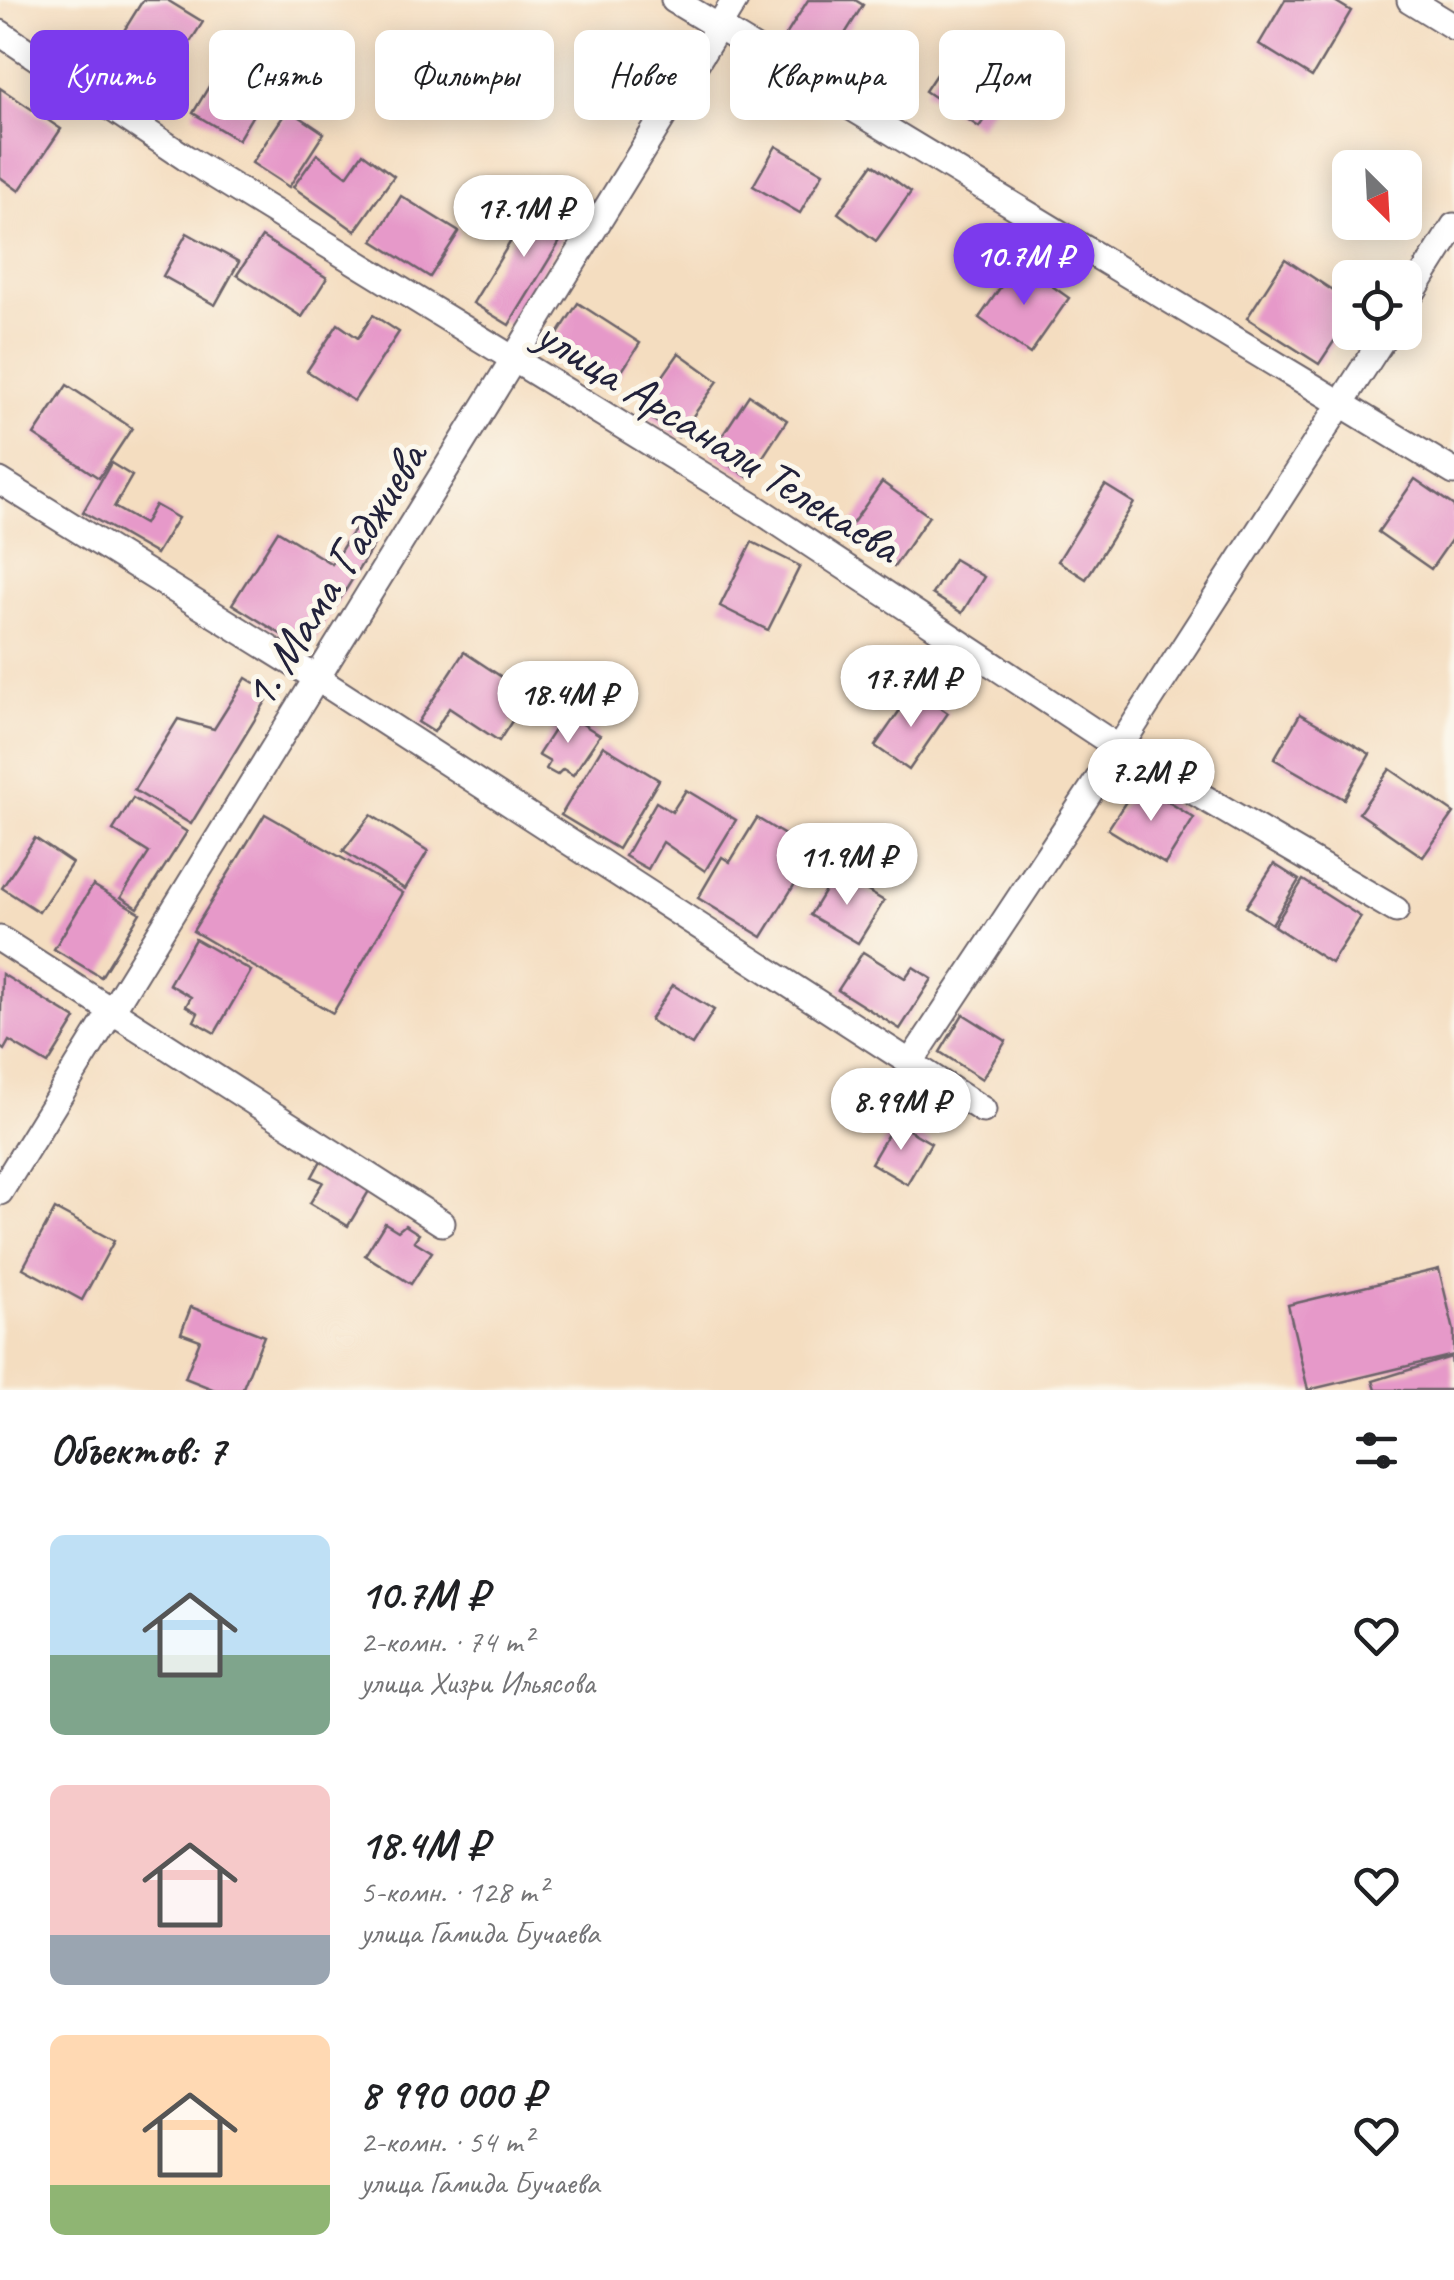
<!DOCTYPE html>
<html lang="ru">
<meta charset="utf-8">
<style>
body{margin:0;font-family:Caveat,sans-serif;background:#f6f6f6;color:#202124;height:100vh;display:flex;flex-direction:column;font-size:38px;white-space:nowrap}
*{box-sizing:border-box;margin:0}
p{font-size:32px;color:#757577}
.icon{flex:none;width:55px;height:55px;fill:none;stroke:currentColor;stroke-width:2;stroke-linecap:round;stroke-linejoin:round}
.map{position:relative;height:1390px;overflow:hidden}
.details{display:flex;flex-direction:column;background:#fff;flex:1}
.details>*{flex:none}
.top-card{position:absolute;left:30px;top:30px;width:1395px;height:90px;display:flex;gap:20px}
.needle{width:65px;rotate:156deg}
.tools{position:absolute;left:1332px;top:150px;display:grid;gap:20px}
.tools a{display:grid;place-items:center;width:90px;height:90px;border-radius:15px;background:#fff;box-shadow:0 5px 25px #0003;font-size:50px}
.price{position:absolute;translate:-50% -85px;padding:0 22px;border-radius:35px;background:#fff;color:#222;font-size:32px;line-height:65px;filter:drop-shadow(0 2px 5px #0008)}
.price::after{content:'';position:absolute;left:50%;top:60px;width:30px;height:22px;margin-left:-15px;background:inherit;clip-path:polygon(0 0,100% 0,50% 100%)}
.price.current{background:#7c3aed;color:#fff}
ul{padding:0;list-style:none}
li{display:flex;align-items:center;gap:30px;height:250px;padding:0 50px}
li span{display:grid;place-items:center;flex:none;width:280px;height:200px;border-radius:15px;color:#555}
li>.icon{margin-inline-start:auto}
span .icon{width:120px;height:120px;fill:#fffc;stroke-width:1}
li b{font-size:42px}
h2{display:flex;justify-content:space-between;align-items:center;height:120px;padding:0 50px;font-size:42px}
.chip{padding:0 35px;border-radius:15px;background:#fff;box-shadow:0 5px 25px #0003;font-size:35px;line-height:90px}
.chip.current{background:#7c3aed;color:#fff}
.map>svg:first-child{display:block}
</style>
<div class="map">
<svg width="1454" height="1390" viewBox="0 0 1454 1390">
<rect width="100%" height="100%" fill="#fbf7ec"/>
<filter id="ink" filterUnits="userSpaceOnUse"><feTurbulence type="fractalNoise" baseFrequency=".01" numOctaves="2"/><feDisplacementMap in="SourceGraphic" scale="20" xChannelSelector="R" yChannelSelector="G"/><feConvolveMatrix kernelMatrix="1 2 1 2 8 2 1 2 1" color-interpolation-filters="sRGB"/></filter>
<filter id="wash" filterUnits="userSpaceOnUse"><feTurbulence type="fractalNoise" baseFrequency=".0048" numOctaves="4" result="noise"/><feDisplacementMap in="SourceGraphic" scale="40" xChannelSelector="R" yChannelSelector="G"/><feGaussianBlur stdDeviation="2.25" result="paint"/><feColorMatrix in="noise" values="0 0 0 0 0 0 0 0 0 0 0 0 0 0 0 0 0 1.4 0 .05"/><feComposite in="paint" operator="in"/></filter>
<g filter="url(#wash)">
<rect width="100%" height="100%" fill="#f4ddc0"/>
<g id="blocks">
<!-- building -->
<g fill="#e699c9">
<polygon points="143,0 167,0 203,22 154,98 102,66"/>
<polygon points="808,0 855,0 863,5 825,66 783,40"/>
<polygon points="1285,0 1333,0 1351,11 1312,77 1259,44"/>
<polygon points="233,46 278,73 238,140 193,113"/>
<polygon points="954,47 1008,83 979,127 925,91"/>
<polygon points="0,88 61,129 19,191 0,177"/>
<polygon points="288,109 324,133 289,187 252,163"/>
<polygon points="776,146 823,173 800,213 753,186"/>
<polygon points="363,153 394,176 355,231 293,187 317,154 347,176"/>
<polygon points="873,164 911,192 876,241 838,213"/>
<polygon points="539,195 575,217 509,325 473,303"/>
<polygon points="401,196 459,232 430,277 373,241"/>
<polygon points="187,233 239,262 215,305 163,276"/>
<polygon points="262,237 327,278 302,317 237,275"/>
<polygon points="1285,259 1350,302 1350,317 1319,364 1247,318"/>
<polygon points="1018,262 1069,298 1030,354 979,318"/>
<polygon points="578,303 640,343 611,388 549,348"/>
<polygon points="373,315 399,332 354,401 307,371 338,324 358,338"/>
<polygon points="679,353 718,381 678,437 639,410"/>
<polygon points="67,385 132,428 99,478 34,435"/>
<polygon points="749,395 787,420 749,478 711,453"/>
<polygon points="111,463 132,476 114,507 144,524 155,505 178,518 156,554 83,512"/>
<polygon points="1415,479 1454,506 1454,536 1431,569 1378,532"/>
<polygon points="882,482 929,516 894,567 847,531"/>
<polygon points="1105,485 1134,503 1086,579 1058,561"/>
<polygon points="362,517 383,530 308,651 232,604 278,531 332,564"/>
<polygon points="752,542 800,566 768,630 720,606"/>
<polygon points="954,559 984,577 962,613 932,594"/>
<polygon points="464,652 529,695 499,741 449,708 434,732 418,722"/>
<polygon points="246,678 271,693 191,824 134,790 178,719 214,729"/>
<polygon points="914,690 948,713 909,770 875,746"/>
<polygon points="565,713 600,735 573,775 563,769 557,775 546,769 550,762 538,755"/>
<polygon points="1300,714 1370,754 1344,799 1274,759"/>
<polygon points="603,746 659,780 618,849 561,815"/>
<polygon points="1390,769 1454,813 1423,857 1359,813"/>
<polygon points="1138,783 1194,818 1165,864 1108,829"/>
<polygon points="686,790 736,820 705,871 663,842 648,869 625,856 656,802 672,812"/>
<polygon points="133,798 187,832 138,908 121,897 149,853 113,830"/>
<polygon points="265,814 403,893 333,1013 193,931"/>
<polygon points="371,815 428,851 405,889 343,851"/>
<polygon points="757,818 814,853 762,937 698,898 722,857 730,862"/>
<polygon points="35,838 72,863 39,912 2,888"/>
<polygon points="1274,864 1299,880 1272,924 1246,907"/>
<polygon points="836,872 884,901 858,943 810,915"/>
<polygon points="1303,880 1361,917 1331,963 1274,926"/>
<polygon points="93,885 140,913 101,977 54,949"/>
<polygon points="195,939 251,971 215,1033 194,1021 198,1013 186,1006 191,997 169,984"/>
<polygon points="863,952 905,978 913,967 932,979 900,1029 838,990"/>
<polygon points="2,974 76,1019 48,1064 9,1041 4,1050 0,1047"/>
<polygon points="673,985 714,1010 692,1045 650,1020"/>
<polygon points="963,1014 1006,1041 982,1079 940,1052"/>
<polygon points="895,1122 931,1143 907,1184 871,1163"/>
<polygon points="323,1157 372,1186 348,1226 310,1203 323,1182 312,1177"/>
<polygon points="55,1209 114,1241 82,1300 23,1268"/>
<polygon points="385,1223 398,1231 405,1225 419,1234 414,1241 432,1252 411,1284 365,1255"/>
<polygon points="1439,1269 1454,1331 1454,1355 1308,1390 1288,1305"/>
<polygon points="191,1307 264,1336 242,1390 215,1390 185,1378 200,1340 181,1333"/>
<polygon points="1451,1357 1454,1390 1376,1390 1373,1381"/>
</g>
</g>
</g>
<g filter="url(#ink)">
<use href="#blocks" fill-opacity="0" stroke="#6c636a" stroke-width="2.5"/>
<g fill="none" stroke-linecap="round" stroke-linejoin="round">
<!-- minor casing -->
<g stroke="#6c636a" stroke-width="29">
<g id="minor">
<polyline points="674,0 1454,472"/>
<polyline points="1410,0 1454,27"/>
<polyline points="0,33 186,158 753,506 1119,748 1396,910"/>
<polyline points="1405,304 1454,226"/>
<polyline points="0,481 318,679 983,1110"/>
<polyline points="0,939 442,1223"/>
<polyline points="910,1063 1119,748 1387,332"/>
<polyline points="0,1192 735,0"/>
</g>
</g>
<!-- minor -->
<use href="#minor" stroke="#fff" stroke-width="25"/>
</g>
</g>
<g text-anchor="middle" stroke-width="10" stroke-linejoin="round" paint-order="stroke">
<!-- street labels -->
<g font-size="48" fill="#22223b" stroke="#fbf7ec">
<text transform="translate(719 439) rotate(32)" y="17">улица Арсанали Телекаева</text>
<text transform="translate(333 575) rotate(-58)" y="17">1. Мама Гаджиева</text>
</g>
</g>
</svg>
<div class="tools">
<a><svg class="needle" viewBox="-14 -14 28 28"><path d="M0-13l5 13h-10z" fill="#e53935"/><path d="M0 13l5-13h-10z" fill="#757577"/></svg></a>
<a><svg class="icon" aria-label="locate" viewBox="0 0 24 24"><circle cx="12" cy="12" r="6"/><path d="M12 2v4M12 18v4M2 12h4M18 12h4"/></svg></a>
</div>
<b class="price" style="left:524px;top:260px">17.1M ₽</b>
<b class="price current" style="left:1024px;top:308px">10.7M ₽</b>
<b class="price" style="left:911px;top:730px">17.7M ₽</b>
<b class="price" style="left:568px;top:746px">18.4M ₽</b>
<b class="price" style="left:1151px;top:824px">7.2M ₽</b>
<b class="price" style="left:847px;top:908px">11.9M ₽</b>
<b class="price" style="left:901px;top:1153px">8.99M ₽</b>
<div class="top-card">
<a class="chip current">Купить</a>
<a class="chip">Снять</a>
<a class="chip">Фильтры</a>
<a class="chip">Новое</a>
<a class="chip">Квартира</a>
<a class="chip">Дом</a>
</div>
</div>
<section class="details">
<h2>Объектов: 7<svg class="icon" aria-label="filters" viewBox="0 0 24 24"><path d="M4 7h16M4 17h16"/><circle cx="9" cy="7" r="2"/><circle cx="15" cy="17" r="2"/></svg></h2>
<ul>
<li><span style="background:linear-gradient(#bfe0f5 60%,#7fa58c 0)"><svg class="icon" aria-label="home" viewBox="0 0 24 24"><path d="M3 11l9-7 9 7M6 9v11h12V9"/></svg></span><div><b>10.7M ₽</b><p>2-комн. · 74 m²</p><p>улица Хизри Ильясова</p></div><svg class="icon" aria-label="heart" viewBox="0 0 24 24"><path d="M12 20l-8-8c-3-5 5-10 8-4 3-6 11-1 8 4z"/></svg></li>
<li><span style="background:linear-gradient(#f6c9c9 75%,#9aa5b1 0)"><svg class="icon" aria-label="home" viewBox="0 0 24 24"><path d="M3 11l9-7 9 7M6 9v11h12V9"/></svg></span><div><b>18.4M ₽</b><p>5-комн. · 128 m²</p><p>улица Гамида Бучаева</p></div><svg class="icon" aria-label="heart" viewBox="0 0 24 24"><path d="M12 20l-8-8c-3-5 5-10 8-4 3-6 11-1 8 4z"/></svg></li>
<li><span style="background:linear-gradient(#ffd9b3 75%,#8fb573 0)"><svg class="icon" aria-label="home" viewBox="0 0 24 24"><path d="M3 11l9-7 9 7M6 9v11h12V9"/></svg></span><div><b>8 990 000 ₽</b><p>2-комн. · 54 m²</p><p>улица Гамида Бучаева</p></div><svg class="icon" aria-label="heart" viewBox="0 0 24 24"><path d="M12 20l-8-8c-3-5 5-10 8-4 3-6 11-1 8 4z"/></svg></li>
</ul>
</section>
